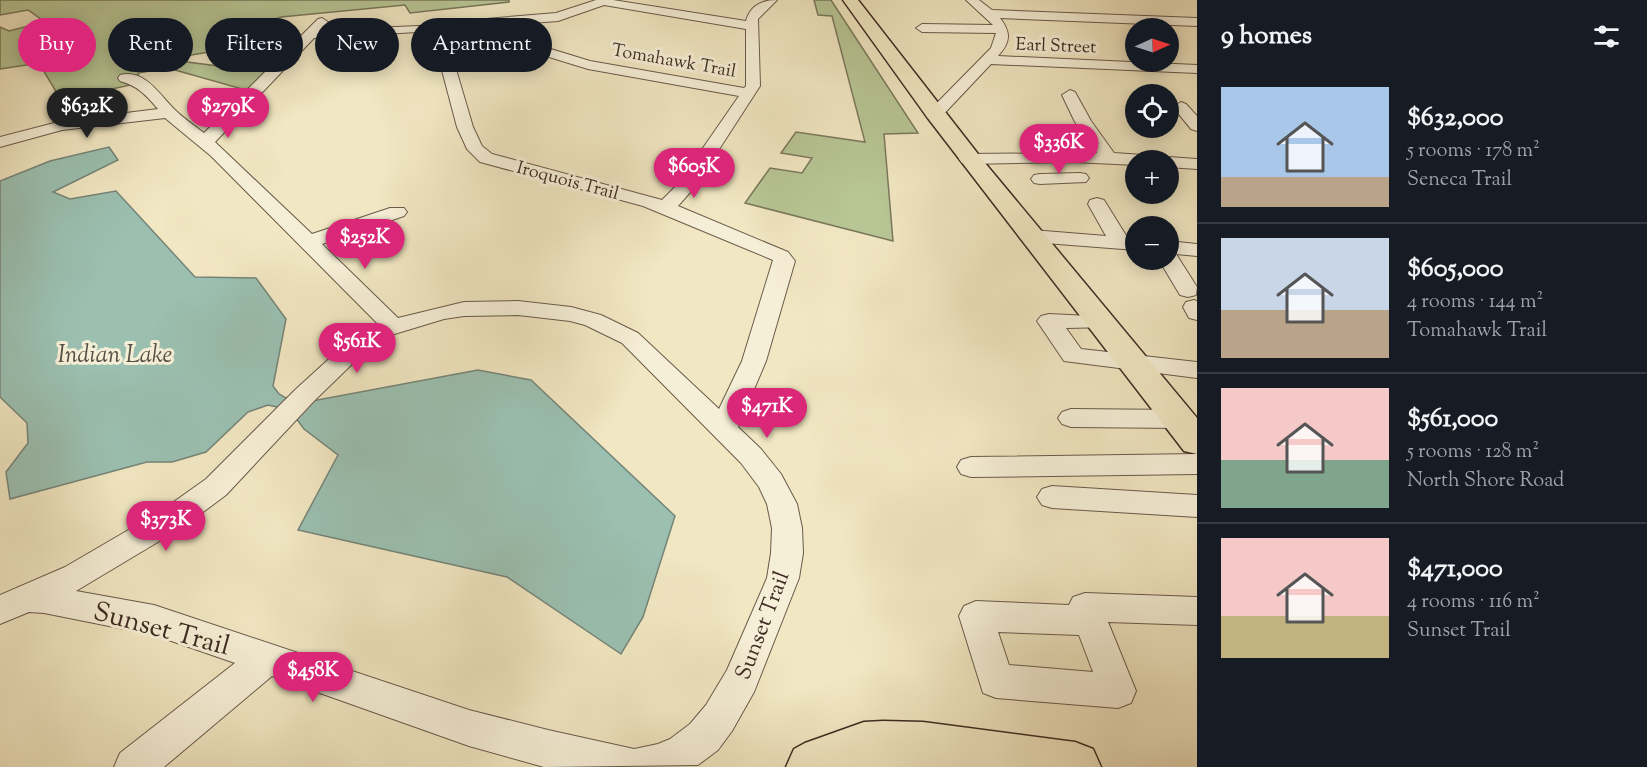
<!DOCTYPE html>
<meta charset="utf-8">
<style>
body{margin:0;font-family:"Sorts Mill Goudy",serif;background:#20242c;color:#f1f3f6;height:100vh;display:flex;flex-direction:column;font-size:22px;white-space:nowrap}
*{box-sizing:border-box;margin:0}
p{font-size:20px;color:#9ea1a6}
.icon{flex:none;width:33px;height:33px;fill:none;stroke:currentColor;stroke-width:2;stroke-linecap:round;stroke-linejoin:round}
.map{position:relative;flex:1;overflow:hidden}
.sheet{display:flex;flex-direction:column;background:#171b24;width:450px}
.sheet>*{flex:none}
.top-card{position:absolute;left:18px;top:18px;width:570px;height:54px;display:flex;gap:12px}
.needle{width:39px;rotate:87deg}
.buttons{position:absolute;left:1125px;top:18px;display:grid;gap:12px}
.buttons a{display:grid;place-items:center;width:54px;height:54px;border-radius:50%;background:#171b24;box-shadow:0 3px 15px #0003;font-size:30px}
.price{position:absolute;translate:-50% -51px;padding:0 14px;border-radius:21px;background:#db2777;color:#fff;font-size:20px;line-height:39px;filter:drop-shadow(0 2px 3px #0008)}
.price::after{content:'';position:absolute;left:50%;top:36px;width:18px;height:14px;margin-left:-9px;background:inherit;clip-path:polygon(0 0,100% 0,50% 100%)}
.price.selected{background:#222;color:#fff}
ul{padding:0;list-style:none}
li{display:flex;align-items:center;gap:18px;height:150px;padding:0 24px}
li+li{border-top:2px solid #363941}
li span{display:grid;place-items:center;flex:none;width:168px;height:120px;border-radius:0px;color:#555}
li>.icon{margin-inline-start:auto}
span .icon{width:72px;height:72px;fill:#fffc;stroke-width:1}
li b{font-size:26px}
h2{display:flex;justify-content:space-between;align-items:center;height:72px;padding:0 24px;font-size:26px}
.tag{padding:0 21px;border-radius:27px;background:#171b24;box-shadow:0 3px 15px #0003;font-size:21px;line-height:54px}
.tag.selected{background:#db2777;color:#fff}
main{display:flex;flex:1;min-height:0}
.map>svg:first-child{display:block}
</style>
<main>
<div class="map">
<svg width="1197" height="767" viewBox="0 0 1197 767">
<rect width="100%" height="100%" fill="#f1e7c2"/>
<filter id="stains"><feTurbulence type="fractalNoise" baseFrequency=".00333" numOctaves="4"/><feColorMatrix values="0 0 0 0 .2 0 0 0 0 .09 0 0 0 0 .02 0 0 0 .5 -.17"/></filter>
<radialGradient id="worn" r=".72"><stop offset=".6" stop-color="#630" stop-opacity="0"/><stop offset="1" stop-color="#630" stop-opacity=".3"/></radialGradient>
<!-- green -->
<g fill="#b8c695" stroke="#7a785c" stroke-width="1.5">
<polygon points="0,0 509,0 509,2 410,13 405,5 281,17 237,32 240,47 185,56 187,62 266,72 249,91 168,68 138,73 140,83 61,100 39,63 0,69 0,27 9,31 45,22 28,10 0,15"/>
<polygon points="814,0 831,0 918,133 884,134 893,241 745,203 770,168 802,173 812,158 781,153 796,132 865,142 832,16 818,15"/>
</g>
<!-- water -->
<polygon fill="#9bc0b1" stroke="#758478" stroke-width="1.5" points="109,147 118,160 53,192 70,199 116,191 195,277 256,278 286,319 273,386 279,394 296,404 478,370 531,380 675,516 643,617 621,654 507,577 298,530 338,455 304,429 290,410 268,405 248,412 206,452 172,462 147,462 10,499 6,472 28,443 27,423 0,397 0,181 50,161"/>
<g fill="none" stroke-linecap="round" stroke-linejoin="round">
<!-- minor casing -->
<g stroke="#6a5a4a" stroke-width="2">
<g id="minor">
<path d="M596 0H613L746 21C750 6 762 0 777 0L758 19 760 86 694 188 678 206 788 252 795 261 766 361 738 427 761 449 781 474 797 504 802 528 803 553 799 578 754 692 732 731 718 750 698 765 544 767 469 746 272 676 164 767H114L120 753 235 663 154 635 44 613 29 612 0 624V595L65 567 161 511 206 479 296 389 362 329 378 324 211 156 165 118 62 130 0 147V137L62 121 158 109C146 95 138 86 120 81L118 78 120 75C145 69 159 94 174 109 183 118 194 125 204 133L318 19 322 18 328 22 322 30 468 24 474 20 556 13ZM604 5 746 29V86L744 88 590 61 479 27 558 21ZM452 30 439 59 457 127 467 149 480 162 643 206 773 260 742 361 719 409 638 333 601 315 571 307 518 301 464 302 398 318 322 244 404 216 407 212 404 208H390L312 234 215 142 314 38ZM464 31 588 69 739 96 678 184 662 200 492 154 482 146 473 127 453 59ZM518 315 570 321 585 325 622 343 741 463 759 487 767 504 772 528 771 553 767 578 727 670 706 705 690 724 670 739 658 744 634 749 548 730 469 710 154 605 76 591 183 527 226 495 314 401 378 339 444 319 464 316Z"/>
<path d="M966 0H979L992 10 1197 18V26L1000 18C1011 32 1011 42 998 56L1197 65V73L991 64 940 118H928L926 115 928 112 991 48 996 33 922 32 916 28 922 24 993 25Z"/>
<polygon points="1070,90 1075,92 1091,121 1114,153 1157,156 1159,160 1136,160 1136,165 1074,162 968,164 962,163 959,159 962,155 968,154 1097,153 1075,122 1062,95"/>
<polygon points="1181,102 1186,104 1197,116 1197,131 1191,129 1173,107"/>
<polygon points="1168,157 1197,159 1197,169 1168,167 1168,160 1160,160"/>
<polygon points="1080,173 1086,174 1089,178 1086,182 1040,184 1034,183 1031,179 1034,175 1040,174"/>
<polygon points="1097,198 1104,200 1127,237 1136,238 1136,250 1032,242 1025,240 1022,236 1025,232 1032,230 1106,236 1088,204 1090,200"/>
<polygon points="1168,241 1197,244 1197,256 1176,254 1197,287 1196,295 1188,297 1180,295 1159,260 1168,260"/>
<polygon points="1194,300 1197,301 1197,320 1189,318 1183,307 1186,302"/>
<polygon points="1049,314 1110,317 1114,322 1110,327 1066,328 1081,349 1197,362 1197,378 1064,361 1037,321 1041,316"/>
<polygon points="1071,409 1179,410 1188,413 1192,419 1188,425 1179,428 1071,427 1062,424 1058,418 1062,412"/>
<polygon points="1197,454 1197,474 971,477 961,474 957,467 961,460 971,457"/>
<polygon points="1052,486 1197,495 1197,517 1052,508 1042,505 1037,497 1042,489"/>
<path d="M1085 593 1197 597V625L1108 622 1136 691 1131 703 1118 708 996 698 983 693 959 616 964 606 976 601 1069 605 1073 597ZM998 632 1079 635 1093 672 1009 665Z"/>
</g>
</g>
<!-- major casing -->
<g stroke="#3d2b22" stroke-width="3">
<polygon id="major" points="843,0 858,0 985,163 1197,418 1197,454 1184,451 927,117"/>
</g>
<!-- highway casing -->
<g stroke="#3d2b22" stroke-width="3">
<polygon id="highway" points="883,721 923,722 1075,742 1093,749 1101,767 786,767 794,749 805,743 864,722"/>
</g>
<!-- minor -->
<use href="#minor" fill="#f6efd7" fill-rule="evenodd"/>
<!-- major -->
<use href="#major" fill="#f1e7c2" fill-rule="evenodd"/>
<!-- highway -->
<use href="#highway" fill="#f1e7c2" fill-rule="evenodd"/>
</g>
<g text-anchor="middle" stroke-width="6" stroke-linejoin="round" paint-order="stroke">
<!-- far-street labels -->
<g font-size="18" fill="#3d2b22" stroke="#f6efd7">
<text transform="translate(1056 45) rotate(2)" y="6">Earl Street</text>
<text transform="translate(674 60) rotate(10)" y="6">Tomahawk Trail</text>
<text transform="translate(568 180) rotate(15)" y="6">Iroquois Trail</text>
</g>
<!-- street labels -->
<g font-size="22" fill="#3d2b22" stroke="#f6efd7">
<text transform="translate(761 625) rotate(-69)" y="8">Sunset Trail</text>
</g>
<!-- water labels -->
<g font-size="24" font-style="italic" fill="#545046" stroke="#f6efd7">
<text x="115" y="362">Indian Lake</text>
</g>
<!-- near-street labels -->
<g font-size="27" fill="#3d2b22" stroke="#f6efd7">
<text transform="translate(162 628) rotate(15)" y="9">Sunset Trail</text>
</g>
</g>
<rect width="100%" height="100%" filter="url(#stains)"/>
<rect width="100%" height="100%" fill="url(#worn)"/>
</svg>
<div class="buttons">
<a><svg class="needle" viewBox="-14 -14 28 28"><path d="M0-13l5 13h-10z" fill="#e53935"/><path d="M0 13l5-13h-10z" fill="#9ea1a6"/></svg></a>
<a><svg class="icon" aria-label="locate" viewBox="0 0 24 24"><circle cx="12" cy="12" r="6"/><path d="M12 2v4M12 18v4M2 12h4M18 12h4"/></svg></a>
<a>+</a>
<a>−</a>
</div>
<b class="price selected" style="left:87px;top:139px">$632K</b>
<b class="price" style="left:228px;top:139px">$279K</b>
<b class="price" style="left:1059px;top:175px">$336K</b>
<b class="price" style="left:694px;top:199px">$605K</b>
<b class="price" style="left:365px;top:270px">$252K</b>
<b class="price" style="left:357px;top:374px">$561K</b>
<b class="price" style="left:767px;top:439px">$471K</b>
<b class="price" style="left:166px;top:552px">$373K</b>
<b class="price" style="left:313px;top:703px">$458K</b>
<div class="top-card">
<a class="tag selected">Buy</a>
<a class="tag">Rent</a>
<a class="tag">Filters</a>
<a class="tag">New</a>
<a class="tag">Apartment</a>
</div>
</div>
<section class="sheet">
<h2>9 homes<svg class="icon" aria-label="filters" viewBox="0 0 24 24"><path d="M4 7h16M4 17h16"/><circle cx="9" cy="7" r="2"/><circle cx="15" cy="17" r="2"/></svg></h2>
<ul>
<li><span style="background:linear-gradient(#a9c7e8 75%,#b9a48a 0)"><svg class="icon" aria-label="home" viewBox="0 0 24 24"><path d="M3 11l9-7 9 7M6 9v11h12V9"/></svg></span><div><b>$632,000</b><p>5 rooms · 178 m²</p><p>Seneca Trail</p></div></li>
<li><span style="background:linear-gradient(#c9d6e8 60%,#b9a48a 0)"><svg class="icon" aria-label="home" viewBox="0 0 24 24"><path d="M3 11l9-7 9 7M6 9v11h12V9"/></svg></span><div><b>$605,000</b><p>4 rooms · 144 m²</p><p>Tomahawk Trail</p></div></li>
<li><span style="background:linear-gradient(#f6c9c9 60%,#7fa58c 0)"><svg class="icon" aria-label="home" viewBox="0 0 24 24"><path d="M3 11l9-7 9 7M6 9v11h12V9"/></svg></span><div><b>$561,000</b><p>5 rooms · 128 m²</p><p>North Shore Road</p></div></li>
<li><span style="background:linear-gradient(#f6c9c9 65%,#c2b280 0)"><svg class="icon" aria-label="home" viewBox="0 0 24 24"><path d="M3 11l9-7 9 7M6 9v11h12V9"/></svg></span><div><b>$471,000</b><p>4 rooms · 116 m²</p><p>Sunset Trail</p></div></li>
</ul>
</section>
</main>
